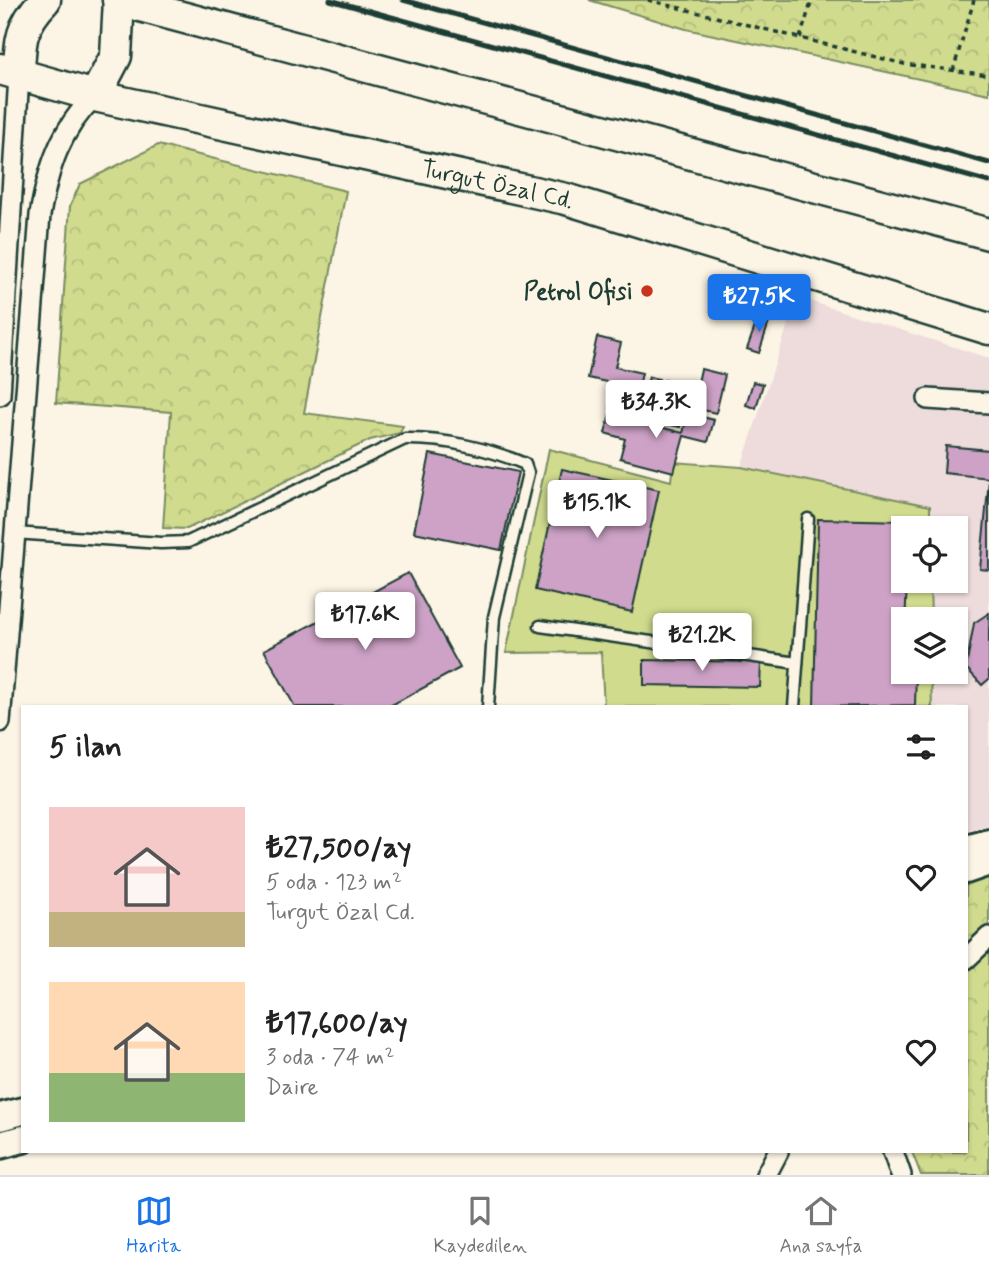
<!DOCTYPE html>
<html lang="tr">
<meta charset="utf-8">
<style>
body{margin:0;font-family:Mynerve,sans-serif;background:#f2f2f2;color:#222;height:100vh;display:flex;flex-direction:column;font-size:26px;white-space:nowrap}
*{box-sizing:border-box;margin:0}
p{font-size:23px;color:#767676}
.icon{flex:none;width:38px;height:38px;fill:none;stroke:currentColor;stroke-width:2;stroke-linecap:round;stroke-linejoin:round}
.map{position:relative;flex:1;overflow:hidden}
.side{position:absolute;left:21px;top:705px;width:947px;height:448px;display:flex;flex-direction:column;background:#fff;border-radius:0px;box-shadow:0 2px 5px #0004}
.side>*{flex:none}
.fabs{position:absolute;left:891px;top:516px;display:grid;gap:14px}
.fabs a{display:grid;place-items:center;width:77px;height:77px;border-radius:0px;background:#fff;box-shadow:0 2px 5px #0004;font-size:35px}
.price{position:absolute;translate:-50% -60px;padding:0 16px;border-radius:7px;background:#fff;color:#222;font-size:23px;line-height:46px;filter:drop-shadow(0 2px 4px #0008)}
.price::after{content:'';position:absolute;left:50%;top:42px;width:21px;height:16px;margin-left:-10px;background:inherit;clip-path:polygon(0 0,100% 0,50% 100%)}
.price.on{background:#1a73e8;color:#fff}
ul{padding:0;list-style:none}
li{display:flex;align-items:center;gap:21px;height:175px;padding:0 28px}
li span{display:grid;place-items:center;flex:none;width:196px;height:140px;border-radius:0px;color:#555}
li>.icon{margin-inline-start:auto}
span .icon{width:84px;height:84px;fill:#fffc;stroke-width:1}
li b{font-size:30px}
h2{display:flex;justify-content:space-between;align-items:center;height:84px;padding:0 28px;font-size:30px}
.dock{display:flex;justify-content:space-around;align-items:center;height:98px;border-top:2px solid #e0e0e0;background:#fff;font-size:19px;color:#767676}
.dock a{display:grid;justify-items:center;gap:4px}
.dock .on{color:#1a73e8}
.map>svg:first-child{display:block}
</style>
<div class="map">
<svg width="989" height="1175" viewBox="0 0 989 1175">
<defs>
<pattern id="park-crowns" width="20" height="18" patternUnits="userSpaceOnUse" patternTransform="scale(1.75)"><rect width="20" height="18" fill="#d0db8e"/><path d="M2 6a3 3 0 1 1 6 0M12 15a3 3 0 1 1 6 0" fill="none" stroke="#b2bd7b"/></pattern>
</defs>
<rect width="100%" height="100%" fill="#fcf5e5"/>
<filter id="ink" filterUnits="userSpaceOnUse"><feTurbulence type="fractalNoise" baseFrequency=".0143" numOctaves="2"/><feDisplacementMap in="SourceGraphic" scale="14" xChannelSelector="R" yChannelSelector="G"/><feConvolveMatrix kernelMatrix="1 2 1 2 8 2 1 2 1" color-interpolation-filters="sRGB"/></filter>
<g filter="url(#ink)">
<!-- built -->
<polygon fill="#eedcdc" points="797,297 989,358 989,825 966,831 966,707 932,707 931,672 956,672 956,620 931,619 930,581 956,581 956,528 930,528 929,506 741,467"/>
<!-- park -->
<g fill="url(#park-crowns)" stroke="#788c61" stroke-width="2">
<polygon points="589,0 989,0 989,94 686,29"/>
<polygon points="158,145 346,191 304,413 403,426 400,433 370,440 187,529 163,528 171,412 56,403 70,206 80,184"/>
<polygon points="989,869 989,1175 921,1175 912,1152 966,1152 966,877"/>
</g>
<!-- garden -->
<polygon fill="#d0db8e" stroke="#788c61" stroke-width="2" points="549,449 671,481 673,462 741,467 930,506 930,528 903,528 903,581 930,581 931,619 903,620 903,672 931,672 932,707 604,707 601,652 506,653"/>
<!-- building -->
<g fill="#cda2c6" stroke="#1f3d34" stroke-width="2">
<polygon points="759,315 770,319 759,353 747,349"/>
<polygon points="597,337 621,343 615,367 642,373 633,413 610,408 616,384 588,378"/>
<polygon points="701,369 725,375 716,413 685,406 680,427 655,421 665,380 697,387"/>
<polygon points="649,377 659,379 648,418 638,415"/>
<polygon points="753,382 763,384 756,408 746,405"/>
<polygon points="688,413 714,420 708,442 684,436 674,472 620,458 625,439 605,433 610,414 683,433"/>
<polygon points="946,446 989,450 989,478 944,473"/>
<polygon points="430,454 518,472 501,550 414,532"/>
<polygon points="562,469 659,490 632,612 535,590"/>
<polygon points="989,480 989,570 980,569"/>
<polygon points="818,519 908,521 908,528 903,528 903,581 907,581 903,672 916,672 915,705 814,707"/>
<polygon points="408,573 460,668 388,707 295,707 264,650"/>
<polygon points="989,613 989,679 982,685 966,668 974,623"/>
<polygon points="644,660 761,662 760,687 644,685"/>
</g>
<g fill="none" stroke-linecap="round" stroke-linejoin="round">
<!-- lane casing -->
<g stroke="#1f3d34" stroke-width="15">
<g id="lane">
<path d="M14 533 161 543 188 542 405 439C444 438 489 449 525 464L528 473 494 617 488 707"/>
<polyline points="540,626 797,663"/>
<polyline points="794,707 808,519"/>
</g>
</g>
<!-- street casing -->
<g stroke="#1f3d34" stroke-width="24">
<g id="street">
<polyline points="0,395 19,75"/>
<polyline points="928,399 989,403"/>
<path d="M0 722 40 215C48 169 60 129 95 96"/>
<polyline points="966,959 989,937"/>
<polyline points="893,1152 901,1175"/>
<polyline points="766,1175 778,1152"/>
</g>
</g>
<!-- secondary casing -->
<g stroke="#1f3d34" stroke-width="32">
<g id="secondary">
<polyline points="966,849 989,843"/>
<polyline points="966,870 989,862"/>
<polyline points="0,1117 23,1111"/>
<polyline points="0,1145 23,1139"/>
</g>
</g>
<!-- primary casing -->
<g stroke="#1f3d34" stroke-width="35">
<g id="primary">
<polyline points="118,0 989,234"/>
<path id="s1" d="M0 69 95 96 566 199 989 329"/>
<path d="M19 75C20 41 20 26 45 0"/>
<polyline points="95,96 116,56 119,0"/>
</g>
</g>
<!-- path -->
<g stroke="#1f3d34" stroke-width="3.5" stroke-dasharray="5 5" stroke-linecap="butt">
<polyline points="648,0 904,64 989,75"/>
<polyline points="800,38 812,0"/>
<polyline points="953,71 974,0"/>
</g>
<!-- lane -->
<use href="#lane" stroke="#fcf5e5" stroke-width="10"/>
<!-- street -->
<use href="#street" stroke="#fcf5e5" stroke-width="19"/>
<!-- secondary -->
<use href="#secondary" stroke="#fcf5e5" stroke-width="26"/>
<!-- primary -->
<use href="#primary" stroke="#fcf5e5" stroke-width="30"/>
<!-- rail -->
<g stroke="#1f3d34" stroke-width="5">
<polyline points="330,0 989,182"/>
<polyline points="403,0 989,163"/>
</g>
</g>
</g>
<!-- markers -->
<circle fill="#c8321e" stroke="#fcf5e5" stroke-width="2.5" cx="647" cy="291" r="7"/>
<g text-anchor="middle" stroke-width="5" stroke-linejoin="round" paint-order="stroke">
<!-- street labels -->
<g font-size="24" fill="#1f3d34" stroke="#fcf5e5">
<text dy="8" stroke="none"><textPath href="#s1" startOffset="511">Turgut Özal Cd.</textPath></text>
</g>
<!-- poi labels -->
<g font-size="24" font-weight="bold" fill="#1f3d34" stroke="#fcf5e5" text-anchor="end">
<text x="633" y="299">Petrol Ofisi</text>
</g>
</g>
</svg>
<div class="fabs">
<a><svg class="icon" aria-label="locate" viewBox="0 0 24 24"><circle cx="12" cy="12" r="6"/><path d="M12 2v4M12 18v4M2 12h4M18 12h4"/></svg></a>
<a><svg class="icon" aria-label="layers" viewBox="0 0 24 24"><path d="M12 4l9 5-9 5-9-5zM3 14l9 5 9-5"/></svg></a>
</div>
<b class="price on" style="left:759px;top:334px">₺27.5K</b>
<b class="price" style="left:656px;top:440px">₺34.3K</b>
<b class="price" style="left:597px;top:540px">₺15.1K</b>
<b class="price" style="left:365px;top:652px">₺17.6K</b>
<b class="price" style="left:702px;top:673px">₺21.2K</b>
<section class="side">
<h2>5 ilan<svg class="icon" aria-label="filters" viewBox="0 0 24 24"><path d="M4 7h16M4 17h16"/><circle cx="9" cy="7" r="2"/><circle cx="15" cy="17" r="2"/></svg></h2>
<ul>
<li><span style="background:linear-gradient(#f6c9c9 75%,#c2b280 0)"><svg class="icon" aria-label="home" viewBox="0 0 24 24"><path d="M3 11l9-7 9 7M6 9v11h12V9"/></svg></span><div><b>₺27,500/ay</b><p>5 oda · 123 m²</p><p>Turgut Özal Cd.</p></div><svg class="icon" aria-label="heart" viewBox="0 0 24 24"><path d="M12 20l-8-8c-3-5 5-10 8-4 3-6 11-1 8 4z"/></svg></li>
<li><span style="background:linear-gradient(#ffd9b3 65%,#8fb573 0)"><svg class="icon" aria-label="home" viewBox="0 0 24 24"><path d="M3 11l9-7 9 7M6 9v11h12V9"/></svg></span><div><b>₺17,600/ay</b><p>3 oda · 74 m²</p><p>Daire</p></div><svg class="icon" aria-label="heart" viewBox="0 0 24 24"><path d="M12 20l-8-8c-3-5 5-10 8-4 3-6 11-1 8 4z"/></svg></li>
</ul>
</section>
</div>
<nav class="dock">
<a class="on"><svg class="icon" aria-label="map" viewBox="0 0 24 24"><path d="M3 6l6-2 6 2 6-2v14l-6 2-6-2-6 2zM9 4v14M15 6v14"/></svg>Harita</a>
<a><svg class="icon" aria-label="saved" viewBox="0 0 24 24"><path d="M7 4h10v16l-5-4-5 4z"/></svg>Kaydedilen</a>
<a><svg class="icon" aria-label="home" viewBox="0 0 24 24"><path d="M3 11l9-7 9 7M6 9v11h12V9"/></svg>Ana sayfa</a>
</nav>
